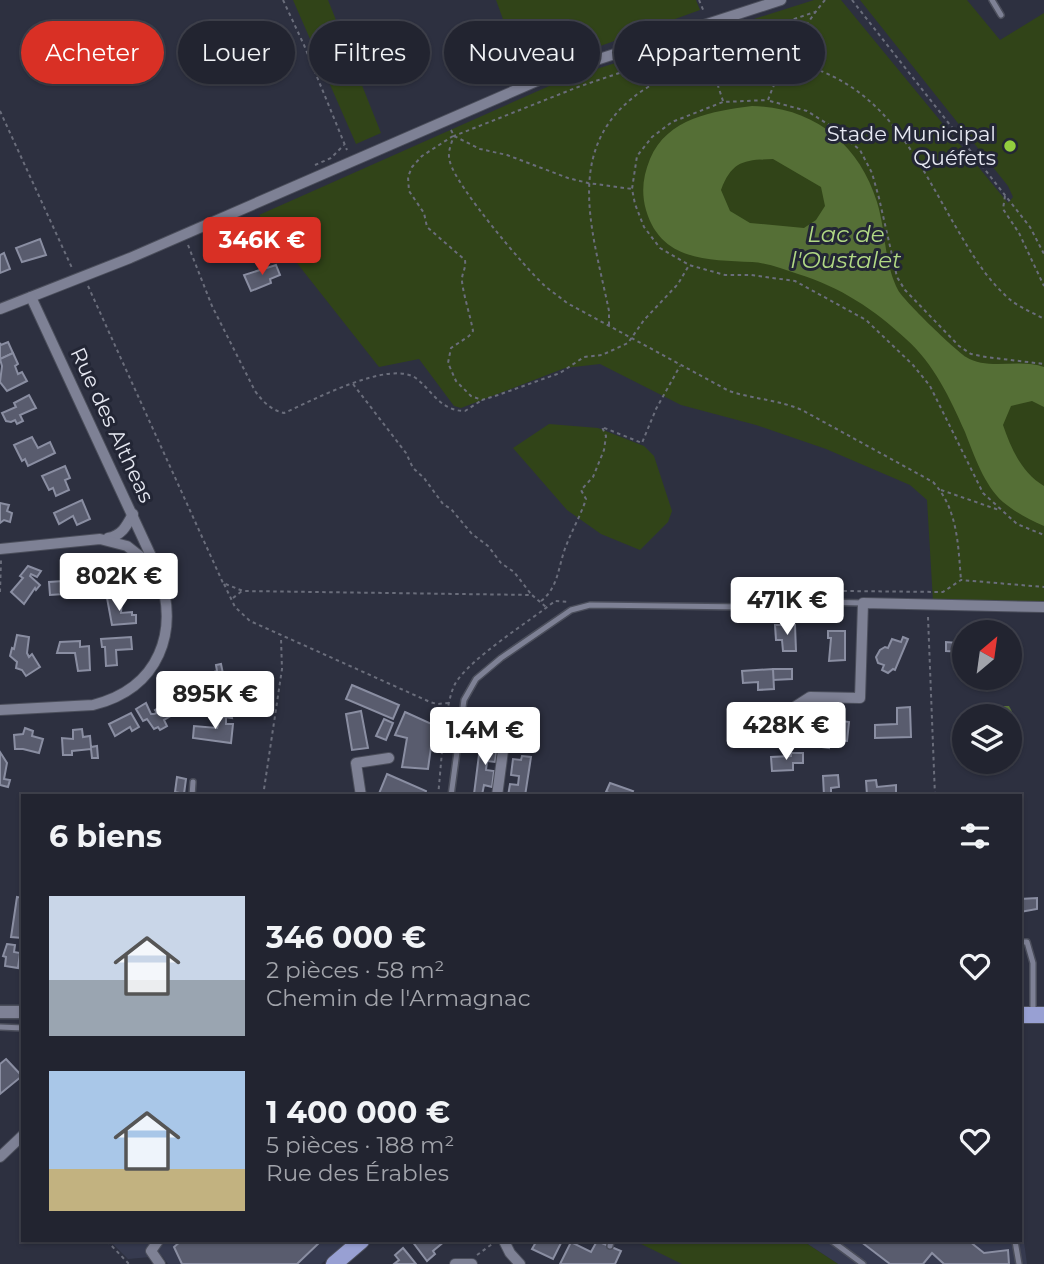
<!DOCTYPE html>
<html lang="fr">
<meta charset="utf-8">
<style>
body{margin:0;font-family:Montserrat,sans-serif;background:#2a2c38;color:#f1f3f6;height:100vh;display:flex;flex-direction:column;font-size:26px;white-space:nowrap}
*{box-sizing:border-box;margin:0}
p{font-size:23px;color:#a2a4ab}
.icon{flex:none;width:38px;height:38px;fill:none;stroke:currentColor;stroke-width:2;stroke-linecap:round;stroke-linejoin:round}
.map{position:relative;flex:1;overflow:hidden}
.side{position:absolute;left:21px;top:794px;width:1001px;height:448px;display:flex;flex-direction:column;background:#222430;border-radius:0px;box-shadow:0 2px 5px #0004,0 0 0 2px #3f414c}
.side>*{flex:none}
.guide{position:absolute;left:21px;top:21px;width:1003px;height:63px;display:flex;gap:14px}
.needle{width:46px;rotate:29deg}
.controls{position:absolute;left:952px;top:620px;display:grid;gap:14px}
.controls a{display:grid;place-items:center;width:70px;height:70px;border-radius:50%;background:#222430;box-shadow:0 2px 5px #0004,0 0 0 2px #3f414c;font-size:35px}
.price{position:absolute;translate:-50% -60px;padding:0 16px;border-radius:7px;background:#fff;color:#222;font-size:23px;line-height:46px;filter:drop-shadow(0 2px 4px #0008)}
.price::after{content:'';position:absolute;left:50%;top:42px;width:21px;height:16px;margin-left:-10px;background:inherit;clip-path:polygon(0 0,100% 0,50% 100%)}
.price.selected{background:#d93025;color:#fff}
ul{padding:0;list-style:none}
li{display:flex;align-items:center;gap:21px;height:175px;padding:0 28px}
li span{display:grid;place-items:center;flex:none;width:196px;height:140px;border-radius:0px;color:#555}
li>.icon{margin-inline-start:auto}
span .icon{width:84px;height:84px;fill:#fffc;stroke-width:1}
li b{font-size:30px}
h2{display:flex;justify-content:space-between;align-items:center;height:84px;padding:0 28px;font-size:30px}
.chip{padding:0 24px;border-radius:32px;background:#222430;box-shadow:0 2px 5px #0004,0 0 0 2px #3f414c;font-size:24px;line-height:63px}
.chip.selected{background:#d93025;color:#fff}
.map>svg:first-child{display:block}
</style>
<div class="map">
<svg width="1044" height="1264" viewBox="0 0 1044 1264">
<rect width="100%" height="100%" fill="#2d3040"/>
<!-- built -->
<g fill="#363a4f">
<polygon points="1020,1213 1027,1264 838,1264 803,1241 1020,1241"/>
<polygon points="110,1241 348,1241 321,1264 168,1264 162,1256 128,1259"/>
</g>
<!-- green -->
<g fill="#314418">
<polygon points="293,0 328,0 381,133 356,144"/>
<polygon points="496,0 696,0 700,10 523,74"/>
<polygon points="814,0 841,0 1008,203 1013,197 1008,186 860,0 967,0 1000,40 1044,13 1044,603 933,601 927,500 910,485 826,449 756,425 681,405 600,364 565,368 461,408 454,406 419,359 379,367 259,215 565,79"/>
<polygon points="549,424 598,428 644,446 654,456 672,511 668,522 640,550 601,534 567,510 513,448"/>
<polygon points="635,1241 803,1241 838,1264 682,1264"/>
</g>
<!-- water -->
<g fill="#556f36" fill-rule="evenodd">
<path d="M752 106C814 107 859 144 877 202 886 231 884 263 898 290 904 301 954 349 966 357 988 371 1020 358 1044 367V407L1032 401 1011 406 1003 425C1011 449 1022 473 1044 486V526C1029 520 1015 512 1003 502 984 485 974 455 965 432 950 398 934 364 906 339 874 309 840 287 798 274 783 269 768 263 752 262 710 260 661 262 646 210 641 192 643 176 650 159 667 118 713 111 752 106ZM773 159 821 187 825 206 816 220 804 228 750 223 730 211 721 190C732 161 744 160 773 159Z"/>
<path d="M985 706H1009C1019 722 1023 753 1009 768L977 765 976 761H1010V716H977L979 708Z"/>
</g>
<!-- building -->
<g fill="#595c6e" stroke="#8a8ea2" stroke-width="2">
<polygon points="40,239 46,255 22,262 16,248"/>
<polygon points="4,253 10,269 0,273 0,255"/>
<polygon points="276,265 280,275 270,279 271,283 251,291 244,275"/>
<polygon points="8,342 13,353 0,359 0,343 1,345"/>
<polygon points="13,353 18,364 15,366 18,374 22,372 27,381 7,391 0,382 2,366 0,359"/>
<polygon points="29,395 36,408 20,415 23,421 17,424 15,420 11,422 6,421 2,413 16,407 14,403"/>
<polygon points="32,437 38,448 50,442 55,453 28,466 25,459 22,461 14,445"/>
<polygon points="65,466 70,478 65,480 69,490 56,496 53,488 49,490 42,476"/>
<polygon points="82,500 90,519 77,525 73,516 59,524 54,513"/>
<polygon points="0,503 9,505 7,511 12,513 10,522 4,520 0,523"/>
<polygon points="28,566 41,571 37,577 31,574 30,576 40,585 36,590 35,588 24,604 11,592 23,578 20,576"/>
<polygon points="88,571 89,583 69,585 68,573"/>
<polygon points="63,581 64,594 50,595 49,582"/>
<polygon points="122,597 121,613 132,612 132,615 136,615 136,623 112,625 107,598"/>
<polygon points="775,625 795,625 796,651 783,651 782,640 776,640"/>
<polygon points="828,631 845,631 845,660 829,661 831,638 828,638"/>
<polygon points="17,635 29,637 27,653 29,657 32,654 40,667 26,676 22,670 16,668 17,662 10,656 12,648 14,649"/>
<polygon points="131,637 132,649 116,650 117,665 106,666 105,647 102,647 101,639"/>
<polygon points="903,637 908,639 895,670 893,669 888,673 882,670 884,665 878,663 876,657 880,650 885,647 888,648 892,639 901,642"/>
<polygon points="958,637 964,637 964,652 946,651 946,642 958,643"/>
<polygon points="80,641 80,647 89,646 90,670 78,671 75,653 57,653 60,642"/>
<polygon points="221,664 232,718 219,716 212,681 216,680 214,672 217,671 216,665"/>
<polygon points="773,669 792,669 792,679 773,680"/>
<polygon points="773,669 774,689 758,690 758,682 743,683 742,671"/>
<polygon points="352,685 399,705 393,719 346,699"/>
<polygon points="168,702 174,714 164,720 167,726 160,730 158,727 154,729 147,719 143,721 136,709 146,703 151,714 154,714 157,713 155,710"/>
<polygon points="910,707 911,737 875,738 875,725 897,724 897,708"/>
<polygon points="361,711 368,748 352,750 346,714"/>
<polygon points="771,711 772,717 769,717 773,735 758,738 753,715"/>
<polygon points="405,712 434,725 428,769 402,767 407,738 395,735"/>
<polygon points="131,713 139,727 132,731 130,727 115,736 109,724"/>
<polygon points="215,716 226,717 226,724 233,724 231,743 193,738 194,726 217,728 218,725 214,724"/>
<polygon points="384,719 393,723 386,740 376,736"/>
<polygon points="842,721 849,722 847,741 829,740 829,748 821,747 822,739 825,739 826,725 842,726"/>
<polygon points="25,728 33,731 32,736 43,739 39,753 23,749 15,749 14,735 23,734"/>
<polygon points="82,729 83,737 90,736 91,747 97,746 98,758 92,758 91,749 72,751 72,755 63,755 62,738 73,739 73,730"/>
<polygon points="481,739 489,741 489,745 497,746 495,762 487,761 486,770 494,771 492,787 484,785 482,795 491,796 474,796 474,794"/>
<polygon points="0,752 7,763 4,779 10,780 8,787 0,785"/>
<polygon points="791,753 803,753 803,763 793,763 793,770 772,771 771,757 791,756"/>
<polygon points="522,756 531,757 525,796 508,796 510,784 518,785 519,776 511,775 513,759 521,760"/>
<polygon points="387,774 426,791 425,796 378,796"/>
<polygon points="838,775 839,787 831,788 831,794 840,794 840,796 824,796 823,776"/>
<polygon points="177,777 186,779 184,794 175,792"/>
<polygon points="876,780 877,787 896,785 896,793 867,795 866,781"/>
<polygon points="610,783 633,791 631,796 619,796 606,792"/>
<polygon points="17,897 23,898 22,938 11,937"/>
<polygon points="1037,898 1037,909 1020,912 1020,899"/>
<polygon points="7,944 15,945 14,952 20,953 18,968 5,966 6,957 3,956"/>
<polygon points="6,1059 22,1076 0,1094 0,1064"/>
<polygon points="181,1241 321,1241 297,1264 182,1264 174,1247"/>
<polygon points="412,1241 445,1241 433,1251 435,1254 427,1261"/>
<polygon points="533,1241 562,1241 553,1259 532,1249 536,1242"/>
<polygon points="597,1241 621,1251 615,1264 560,1264 571,1242 591,1252"/>
<polygon points="860,1241 969,1241 984,1253 1008,1250 1009,1264 944,1264 932,1253 923,1264 890,1264"/>
<polygon points="403,1248 408,1254 416,1264 394,1264 399,1260 395,1255"/>
</g>
<g fill="none" stroke-linecap="round" stroke-linejoin="round">
<!-- service casing -->
<g stroke="#4b4e5b" stroke-width="8">
<g id="service">
<polyline points="992,0 1001,15"/>
<polyline points="192,796 193,782"/>
<polyline points="451,796 464,700 476,679 501,658 571,610 590,605 745,607 778,601 863,603"/>
<polyline points="1020,942 1027,942 1033,963 1033,1011"/>
<polyline points="0,1027 23,1028"/>
<polyline points="832,1241 863,1264"/>
<polyline points="1015,1241 1019,1264"/>
<polyline points="610,1246 611,1241"/>
</g>
</g>
<!-- minor casing -->
<g stroke="#4b4e5b" stroke-width="12">
<g id="minor">
<polyline points="0,309 130,258 553,74 781,0"/>
<path d="M108 538C122 535 126 527 133 514"/>
<polyline points="0,549 100,539 127,546 155,568"/>
<polyline points="796,706 810,697 860,698 863,603 1044,607"/>
<path d="M0 710 93 705C160 688 180 631 158 571L31 297"/>
<polyline points="361,796 356,763 389,758"/>
<polyline points="497,796 504,743"/>
<polyline points="0,1157 23,1135"/>
<polyline points="158,1241 151,1251 160,1264"/>
<polyline points="504,1241 510,1253 520,1264"/>
<polyline points="455,1264 472,1264"/>
</g>
</g>
<!-- tertiary casing -->
<g stroke="#4b4e5b" stroke-width="15">
<polyline id="tertiary" points="0,1012 23,1012"/>
</g>
<!-- primary casing -->
<g stroke="#4b4e5b" stroke-width="18">
<g id="primary">
<polyline points="1020,1015 1044,1015"/>
<polyline points="334,1264 361,1241"/>
</g>
</g>
<!-- path -->
<g stroke="#6a6d7b" stroke-width="2" stroke-dasharray="3.5 3.5" stroke-linecap="butt">
<polyline points="283,0 304,45 347,150"/>
<polyline points="699,0 704,12"/>
<path d="M825 0C801 29 781 65 768 100L723 102 672 122 652 137 637 156 632 189 635 204 644 227 660 248 689 265 725 275H751L795 281 866 320 913 365 930 386 983 493 1017 524 1044 535"/>
<polyline points="852,0 1030,227 1044,254"/>
<path d="M706 35 704 43 699 46 578 87 454 136C451 144 447 153 450 162 456 186 525 268 545 286 552 292 560 297 567 303L729 391C753 399 779 400 802 410L933 482C958 509 958 545 961 580"/>
<polyline points="723,101 704,43 758,31 815,12"/>
<polyline points="770,101 807,111 834,128 860,150 872,173 879,198 897,277 905,290 959,346 971,354 986,357 1044,364"/>
<polyline points="0,111 72,268"/>
<polyline points="451,130 454,136 480,149 507,155 568,178 588,183 632,189"/>
<path d="M453 136 422 156 412 167 408 177 409 191 424 213 427 227 465 260C466 268 463 271 462 278 461 287 471 318 473 331L469 336 451 348 448 363 456 381 471 396 482 400 498 395 560 373 584 357 602 355 628 343 644 320 678 284 688 267"/>
<polyline points="315,165 331,158 344,145"/>
<polyline points="1005,196 1003,209 1019,233 1044,286"/>
<path d="M188 245 212 306 255 391C263 402 271 410 284 413 312 401 391 358 417 379 433 392 441 411 465 411L482 400"/>
<polyline points="88,286 223,583 243,591 532,595 546,607"/>
<path d="M609 325V311C592 228 560 142 648 87 690 61 735 50 784 60 888 81 914 158 963 239 975 259 987 278 1004 294 1015 306 1030 311 1044 319"/>
<polyline points="353,384 406,453 413,468 424,478 443,504 451,509 472,534 488,546 501,563 514,572 531,594"/>
<polyline points="941,490 999,510"/>
<polyline points="224,584 235,607 250,621 430,702 437,704 449,703"/>
<polyline points="0,592 1,560"/>
<polyline points="233,598 242,591"/>
<polyline points="738,598 738,592 741,590 943,592 961,580 1044,587"/>
<path d="M541 601C559 587 558 566 566 546 572 530 581 515 586 499L581 490 593 477 604 450 606 436 602 427 642 443 656 409 680 366"/>
<polyline points="928,617 935,796"/>
<polyline points="263,796 282,669 281,638"/>
<path d="M438 796C441 769 444 705 455 684 469 659 530 621 555 601L569 602"/>
<polyline points="107,1241 129,1264"/>
<polyline points="477,1255 495,1242"/>
</g>
<!-- service -->
<use href="#service" stroke="#7e8195" stroke-width="5"/>
<!-- minor -->
<use href="#minor" stroke="#7e8195" stroke-width="10"/>
<!-- tertiary -->
<use href="#tertiary" stroke="#7e8195" stroke-width="12"/>
<!-- primary -->
<use href="#primary" stroke="#98a0d3" stroke-width="16"/>
</g>
<!-- markers -->
<circle fill="#92cd3e" stroke="#232635" stroke-width="2.5" cx="1010" cy="146" r="7"/>
<g text-anchor="middle" stroke-width="6" stroke-linejoin="round" paint-order="stroke">
<!-- poi labels -->
<g font-size="21" fill="#e6e8f2" stroke="#232635" text-anchor="end">
<text x="996" y="141">Stade Municipal<tspan x="996" dy="24">Quéfets</tspan></text>
</g>
<!-- street labels -->
<g font-size="21" fill="#e6e8f2" stroke="#232635">
<text transform="translate(112 425) rotate(65)" y="7">Rue des Altheas</text>
</g>
<!-- water labels -->
<g font-size="23" font-style="italic" fill="#b1d984" stroke="#232635">
<text x="846" y="242">Lac de<tspan x="846" dy="26">l'Oustalet</tspan></text>
</g>
</g>
</svg>
<div class="controls">
<a><svg class="needle" viewBox="-14 -14 28 28"><path d="M0-13l5 13h-10z" fill="#e53935"/><path d="M0 13l5-13h-10z" fill="#a2a4ab"/></svg></a>
<a><svg class="icon" aria-label="layers" viewBox="0 0 24 24"><path d="M12 4l9 5-9 5-9-5zM3 14l9 5 9-5"/></svg></a>
</div>
<b class="price selected" style="left:262px;top:277px">346K €</b>
<b class="price" style="left:119px;top:613px">802K €</b>
<b class="price" style="left:787px;top:637px">471K €</b>
<b class="price" style="left:215px;top:731px">895K €</b>
<b class="price" style="left:786px;top:762px">428K €</b>
<b class="price" style="left:485px;top:767px">1.4M €</b>
<div class="guide">
<a class="chip selected">Acheter</a>
<a class="chip">Louer</a>
<a class="chip">Filtres</a>
<a class="chip">Nouveau</a>
<a class="chip">Appartement</a>
</div>
<section class="side">
<h2>6 biens<svg class="icon" aria-label="filters" viewBox="0 0 24 24"><path d="M4 7h16M4 17h16"/><circle cx="9" cy="7" r="2"/><circle cx="15" cy="17" r="2"/></svg></h2>
<ul>
<li><span style="background:linear-gradient(#c9d6e8 60%,#9aa5b1 0)"><svg class="icon" aria-label="home" viewBox="0 0 24 24"><path d="M3 11l9-7 9 7M6 9v11h12V9"/></svg></span><div><b>346 000 €</b><p>2 pièces · 58 m²</p><p>Chemin de l'Armagnac</p></div><svg class="icon" aria-label="heart" viewBox="0 0 24 24"><path d="M12 20l-8-8c-3-5 5-10 8-4 3-6 11-1 8 4z"/></svg></li>
<li><span style="background:linear-gradient(#a9c7e8 70%,#c2b280 0)"><svg class="icon" aria-label="home" viewBox="0 0 24 24"><path d="M3 11l9-7 9 7M6 9v11h12V9"/></svg></span><div><b>1 400 000 €</b><p>5 pièces · 188 m²</p><p>Rue des Érables</p></div><svg class="icon" aria-label="heart" viewBox="0 0 24 24"><path d="M12 20l-8-8c-3-5 5-10 8-4 3-6 11-1 8 4z"/></svg></li>
</ul>
</section>
</div>
